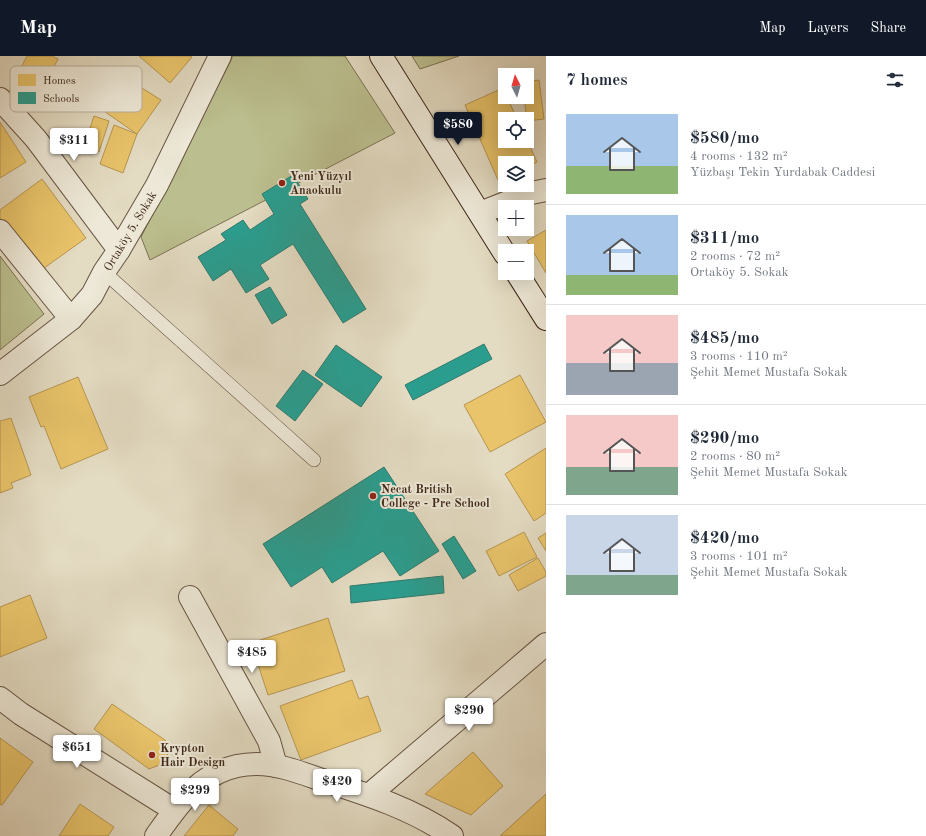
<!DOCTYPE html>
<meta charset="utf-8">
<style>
body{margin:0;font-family:"Old Standard TT",serif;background:#f2f2f3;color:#1f2937;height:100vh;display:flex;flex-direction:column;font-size:15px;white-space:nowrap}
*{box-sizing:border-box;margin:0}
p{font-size:13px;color:#747a83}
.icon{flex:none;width:22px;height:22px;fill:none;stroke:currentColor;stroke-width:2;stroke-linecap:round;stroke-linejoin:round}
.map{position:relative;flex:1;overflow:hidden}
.panel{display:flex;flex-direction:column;background:#fff;width:380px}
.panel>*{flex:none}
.needle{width:26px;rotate:355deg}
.tools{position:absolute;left:498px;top:12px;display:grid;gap:8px}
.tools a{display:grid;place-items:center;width:36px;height:36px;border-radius:0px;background:#fff;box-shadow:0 4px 16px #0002;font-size:20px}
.price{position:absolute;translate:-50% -34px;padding:0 9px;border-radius:4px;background:#fff;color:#222;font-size:13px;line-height:26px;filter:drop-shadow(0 1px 2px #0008)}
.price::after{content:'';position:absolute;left:50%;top:24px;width:12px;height:9px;margin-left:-6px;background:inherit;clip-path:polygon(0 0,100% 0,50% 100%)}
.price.active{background:#111827;color:#fff}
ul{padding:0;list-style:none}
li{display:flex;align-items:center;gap:12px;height:100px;padding:0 20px}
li+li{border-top:1px solid #e0e1e3}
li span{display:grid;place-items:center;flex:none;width:112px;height:80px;border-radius:0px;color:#555}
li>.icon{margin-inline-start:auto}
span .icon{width:48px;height:48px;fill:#fffc;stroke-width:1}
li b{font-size:17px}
h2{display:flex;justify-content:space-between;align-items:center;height:48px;padding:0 20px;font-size:17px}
header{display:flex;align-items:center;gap:24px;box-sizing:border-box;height:56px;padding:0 20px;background:#111827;color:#fff}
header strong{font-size:19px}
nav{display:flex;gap:22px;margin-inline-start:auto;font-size:14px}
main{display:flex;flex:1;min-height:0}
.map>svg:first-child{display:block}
</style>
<header>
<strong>Map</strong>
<nav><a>Map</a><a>Layers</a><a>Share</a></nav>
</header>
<main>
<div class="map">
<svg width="546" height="780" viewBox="0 0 546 780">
<rect width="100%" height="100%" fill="#e3dbc2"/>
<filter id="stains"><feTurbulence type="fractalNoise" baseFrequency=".005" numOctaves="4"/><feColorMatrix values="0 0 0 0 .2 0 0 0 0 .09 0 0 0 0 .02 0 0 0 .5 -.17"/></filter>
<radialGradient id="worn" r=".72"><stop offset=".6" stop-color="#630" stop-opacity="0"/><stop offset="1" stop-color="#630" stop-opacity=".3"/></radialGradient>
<!-- green -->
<g fill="#bbbe8e" stroke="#7c7254">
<polygon points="233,0 345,0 395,77 150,204 141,181"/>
<polygon points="412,0 459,0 420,13"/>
<polygon points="0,200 44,258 0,294"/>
</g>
<!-- homes -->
<g fill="#e9c46a" stroke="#b69552">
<polygon points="27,0 52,0 58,3 34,48 9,35"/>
<polygon points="139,0 190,0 192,1 170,27"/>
<polygon points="123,20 161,44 137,78 101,53"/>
<polygon points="539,24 544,63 527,65 524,41 527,41 527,26"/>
<polygon points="503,32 505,41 507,41 517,63 505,63 505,85 527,85 527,84 537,106 527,111 527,107 505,107 505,121 498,124 465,49"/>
<polygon points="94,60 109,65 99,96 84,91"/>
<polygon points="0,66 26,106 0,122"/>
<polygon points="114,69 137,78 123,117 100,108"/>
<polygon points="42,123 86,182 40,215 0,162 0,154"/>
<polygon points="546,174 546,217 527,185"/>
<polygon points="520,319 546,366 490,396 464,349"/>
<polygon points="78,321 108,393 61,413 44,370 41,371 29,341"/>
<polygon points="11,362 31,419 11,427 13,432 0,437 0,365"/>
<polygon points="546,392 546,457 534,465 505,418"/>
<polygon points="524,476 537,501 499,520 486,495"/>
<polygon points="546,477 546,495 538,482"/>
<polygon points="538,502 546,516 546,520 518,535 509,519"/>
<polygon points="30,539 47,582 0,601 0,551"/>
<polygon points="328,562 345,615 268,639 251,587"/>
<polygon points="352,624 359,643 368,640 381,675 301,704 280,650"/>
<polygon points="112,648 165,684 167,688 168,697 165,705 162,708 149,713 94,673"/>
<polygon points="0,682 33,706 2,749 0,748"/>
<polygon points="473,696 503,730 471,759 425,738"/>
<polygon points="546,738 546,780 500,780"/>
<polygon points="80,748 114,771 108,780 59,780"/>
<polygon points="209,749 238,773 233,780 184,780"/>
</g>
<!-- schools -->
<g fill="#2a9d8f" stroke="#307a6c">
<polygon points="293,119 308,143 300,148 366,253 343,267 293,188 260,209 269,223 246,237 231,213 213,225 198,201 226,184 221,178 243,164 250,174 274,158 262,138"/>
<polygon points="270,231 287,259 272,268 255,239"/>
<polygon points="484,288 492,303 413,344 405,329"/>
<polygon points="336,289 382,321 361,351 315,319"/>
<polygon points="303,314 323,328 295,365 276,350"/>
<polygon points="384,411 439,495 400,520 383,495 332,527 322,511 291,531 263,488"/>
<polygon points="454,480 476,515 463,523 442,488"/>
<polygon points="443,520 444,537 351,547 350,530"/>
</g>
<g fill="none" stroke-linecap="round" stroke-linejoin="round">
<!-- service casing -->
<g stroke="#675443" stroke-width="14">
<polyline id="service" points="104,216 314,404"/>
</g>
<!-- minor casing -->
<g stroke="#675443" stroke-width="24">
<g id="minor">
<polyline points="0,43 36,83 119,194"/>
<polyline points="480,157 531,137 546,134"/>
<polyline points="0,175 71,263"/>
<polyline points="0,318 71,263 92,239 104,216 119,194 157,129 220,0"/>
<polyline points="190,541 269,685 276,710"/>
<polyline points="0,642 21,658 174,754"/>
<polyline points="369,739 546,588"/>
<path d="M156 780C173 756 191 729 219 716 230 711 245 708 257 708 278 708 299 716 319 723 366 738 411 752 452 780"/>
</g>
</g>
<!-- secondary casing -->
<g stroke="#3e2719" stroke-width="24">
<g id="secondary">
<polyline points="381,0 505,198"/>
<polyline points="517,217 546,263"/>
</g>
</g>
<!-- service -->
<use href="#service" stroke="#ede8d7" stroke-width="13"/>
<!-- minor -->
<use href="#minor" stroke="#ede8d7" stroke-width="22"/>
<!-- secondary -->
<use href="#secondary" stroke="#ede8d7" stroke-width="22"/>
</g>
<!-- markers -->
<g fill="#8f2418" stroke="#ede8d7" stroke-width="1.5">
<circle cx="282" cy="127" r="4"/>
<circle cx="373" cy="440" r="4"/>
<circle cx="152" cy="699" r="4"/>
</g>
<g text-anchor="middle" stroke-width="4" stroke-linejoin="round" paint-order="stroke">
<!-- poi labels -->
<g font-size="12" font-weight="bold" fill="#3e2719" stroke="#ede8d7" text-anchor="start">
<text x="290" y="124">Yeni Yüzyıl<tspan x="290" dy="14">Anaokulu</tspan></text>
<text x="381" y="437">Necat British<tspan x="381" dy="14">College - Pre School</tspan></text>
<text x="160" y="696">Krypton<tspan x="160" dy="14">Hair Design</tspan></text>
</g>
<!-- street labels -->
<g font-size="12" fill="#3e2719" stroke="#ede8d7">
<text transform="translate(130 175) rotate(-59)" y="4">Ortaköy 5. Sokak</text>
</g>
</g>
<!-- legend -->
<rect x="10" y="10" width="132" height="46" rx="6" fill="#ede8d7" stroke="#b8ae9e" stroke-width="1"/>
<rect x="18" y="18" width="18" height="12" fill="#e9c46a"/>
<rect x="18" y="36" width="18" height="12" fill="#2a9d8f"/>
<g font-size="11" fill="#3e2719">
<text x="43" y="28">Homes</text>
<text x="43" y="46">Schools</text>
</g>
<rect width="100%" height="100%" filter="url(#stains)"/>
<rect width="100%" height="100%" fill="url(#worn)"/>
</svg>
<div class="tools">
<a><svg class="needle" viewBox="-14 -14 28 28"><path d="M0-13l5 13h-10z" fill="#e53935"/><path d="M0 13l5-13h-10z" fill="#747a83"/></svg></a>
<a><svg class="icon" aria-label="locate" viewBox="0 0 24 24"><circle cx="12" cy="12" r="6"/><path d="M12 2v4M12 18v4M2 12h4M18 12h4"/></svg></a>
<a><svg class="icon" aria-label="layers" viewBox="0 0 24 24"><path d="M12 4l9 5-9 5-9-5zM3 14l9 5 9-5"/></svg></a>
<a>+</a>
<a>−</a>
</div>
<b class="price active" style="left:458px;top:90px">$580</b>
<b class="price" style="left:74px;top:106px">$311</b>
<b class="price" style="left:252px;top:618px">$485</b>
<b class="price" style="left:469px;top:676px">$290</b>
<b class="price" style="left:77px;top:713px">$651</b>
<b class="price" style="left:337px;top:747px">$420</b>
<b class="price" style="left:195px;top:756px">$299</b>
</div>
<section class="panel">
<h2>7 homes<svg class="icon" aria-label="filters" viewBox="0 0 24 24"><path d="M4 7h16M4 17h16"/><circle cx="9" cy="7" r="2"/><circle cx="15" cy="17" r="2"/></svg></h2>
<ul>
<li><span style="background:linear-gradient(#a9c7e8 65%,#8fb573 0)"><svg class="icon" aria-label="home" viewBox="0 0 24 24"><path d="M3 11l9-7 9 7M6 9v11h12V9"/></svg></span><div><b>$580/mo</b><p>4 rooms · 132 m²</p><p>Yüzbaşı Tekin Yurdabak Caddesi</p></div></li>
<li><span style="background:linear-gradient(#a9c7e8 75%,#8fb573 0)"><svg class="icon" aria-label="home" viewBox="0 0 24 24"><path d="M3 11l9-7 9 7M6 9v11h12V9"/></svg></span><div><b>$311/mo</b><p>2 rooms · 72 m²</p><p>Ortaköy 5. Sokak</p></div></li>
<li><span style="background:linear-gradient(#f6c9c9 60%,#9aa5b1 0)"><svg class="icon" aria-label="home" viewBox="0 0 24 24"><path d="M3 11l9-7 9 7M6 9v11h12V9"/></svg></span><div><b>$485/mo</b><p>3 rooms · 110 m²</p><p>Şehit Memet Mustafa Sokak</p></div></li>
<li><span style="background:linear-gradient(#f6c9c9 65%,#7fa58c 0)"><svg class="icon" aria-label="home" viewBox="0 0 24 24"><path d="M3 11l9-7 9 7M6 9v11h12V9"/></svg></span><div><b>$290/mo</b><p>2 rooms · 80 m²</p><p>Şehit Memet Mustafa Sokak</p></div></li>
<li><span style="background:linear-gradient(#c9d6e8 75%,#7fa58c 0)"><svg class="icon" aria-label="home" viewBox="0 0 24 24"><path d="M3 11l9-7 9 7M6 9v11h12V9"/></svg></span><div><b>$420/mo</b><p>3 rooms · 101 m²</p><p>Şehit Memet Mustafa Sokak</p></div></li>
</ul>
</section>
</main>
